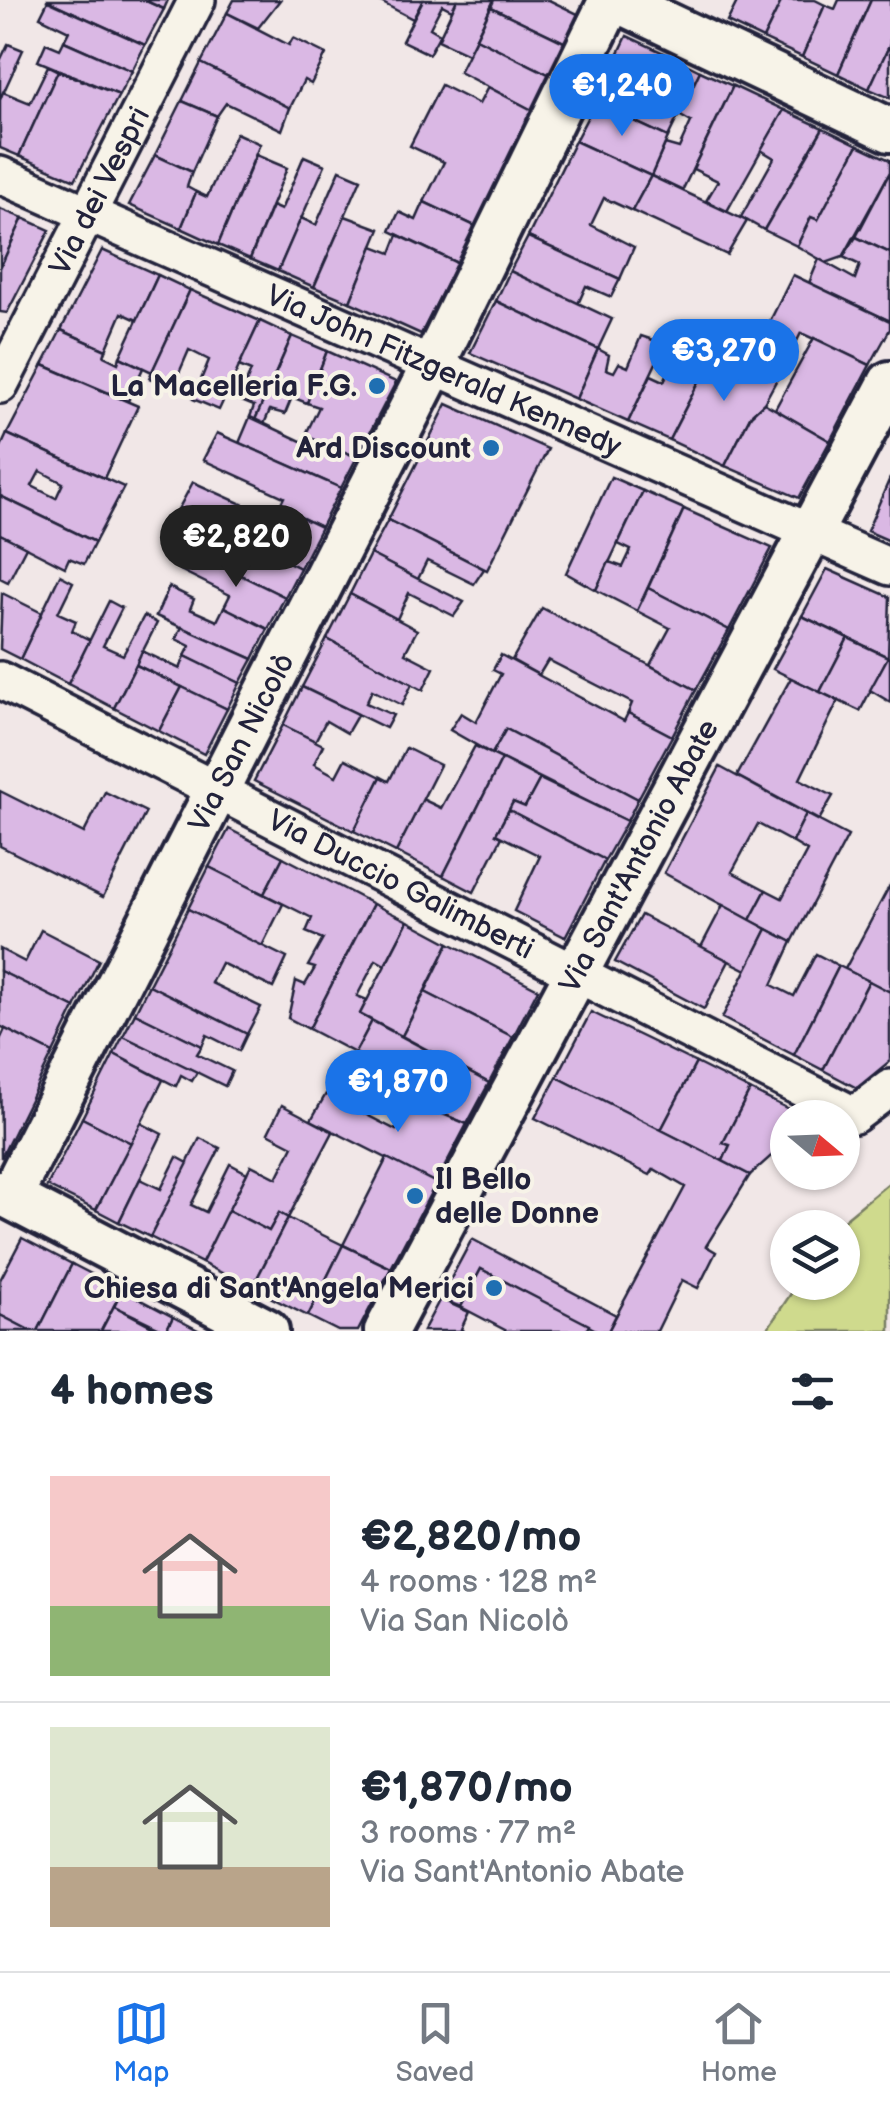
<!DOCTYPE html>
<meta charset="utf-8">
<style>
body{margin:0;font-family:"Balsamiq Sans",sans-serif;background:#f6f6f7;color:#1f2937;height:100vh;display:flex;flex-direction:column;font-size:38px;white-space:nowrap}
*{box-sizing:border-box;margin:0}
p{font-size:32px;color:#747a83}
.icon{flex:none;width:55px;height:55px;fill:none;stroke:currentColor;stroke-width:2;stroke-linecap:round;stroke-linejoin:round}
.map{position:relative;height:1331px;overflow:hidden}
.sheet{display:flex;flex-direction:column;background:#fff;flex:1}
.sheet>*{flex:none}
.needle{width:65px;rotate:109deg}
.fabs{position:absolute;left:770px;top:1100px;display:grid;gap:20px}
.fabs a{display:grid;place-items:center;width:90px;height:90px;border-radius:50%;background:#fff;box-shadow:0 2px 8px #0004;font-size:50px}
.price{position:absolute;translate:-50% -85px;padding:0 22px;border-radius:35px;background:#1a73e8;color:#fff;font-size:32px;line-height:65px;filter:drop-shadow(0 2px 5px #0008)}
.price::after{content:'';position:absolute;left:50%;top:60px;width:30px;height:22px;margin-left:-15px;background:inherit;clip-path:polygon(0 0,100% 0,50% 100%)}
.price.current{background:#222;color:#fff}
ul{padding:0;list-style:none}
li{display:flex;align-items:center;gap:30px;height:250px;padding:0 50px}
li+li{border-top:2px solid #e0e1e3}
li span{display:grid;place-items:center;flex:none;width:280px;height:200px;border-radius:0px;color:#555}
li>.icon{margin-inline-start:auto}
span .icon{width:120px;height:120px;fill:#fffc;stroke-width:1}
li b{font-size:42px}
h2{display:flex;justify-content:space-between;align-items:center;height:120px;padding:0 50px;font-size:42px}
.menu{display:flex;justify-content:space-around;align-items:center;height:140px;border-top:2px solid #e0e1e3;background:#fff;font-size:28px;color:#747a83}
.menu a{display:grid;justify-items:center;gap:5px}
.menu .current{color:#1a73e8}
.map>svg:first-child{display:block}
</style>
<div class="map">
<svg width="890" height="1331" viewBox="0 0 890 1331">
<rect width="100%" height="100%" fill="#f1e7e7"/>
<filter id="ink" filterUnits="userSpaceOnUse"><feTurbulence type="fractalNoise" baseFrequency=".01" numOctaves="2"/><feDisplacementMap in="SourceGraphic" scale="20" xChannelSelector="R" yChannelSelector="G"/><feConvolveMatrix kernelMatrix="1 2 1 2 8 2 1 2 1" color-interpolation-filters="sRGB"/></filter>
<g filter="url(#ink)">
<!-- green -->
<polygon fill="#cfda8d" stroke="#787e64" stroke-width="2.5" points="890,1182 890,1331 766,1331 798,1283 842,1282 842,1228 835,1227"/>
<!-- building -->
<g fill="#dab8e4" stroke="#22223b" stroke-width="2.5" fill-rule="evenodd">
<polygon points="46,0 144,0 164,9 145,45"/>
<polygon points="144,0 168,0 164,9"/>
<polygon points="234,0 280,0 258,28 227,13"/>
<polygon points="377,0 423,0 413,19"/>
<polygon points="423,0 457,0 452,10 442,5 430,28 440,34 429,54 402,41"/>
<polygon points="457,0 494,0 468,54 438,40"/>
<polygon points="494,0 549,0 580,15 566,43 491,7"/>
<polygon points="738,0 782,0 763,39 727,22"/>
<polygon points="782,0 815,0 825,5 802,57 763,39"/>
<polygon points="839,0 871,0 838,74 802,57 825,5 835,9"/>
<polygon points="871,0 890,0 890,44 869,89 838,74"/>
<polygon points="48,1 145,45 132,71 64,41 69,31 40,17"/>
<polygon points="491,7 566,43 550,75 476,38"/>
<polygon points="227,13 289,45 293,38 326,54 311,84 304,80 290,108 201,63"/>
<polygon points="627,36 664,53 633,121 595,103"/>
<polygon points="476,38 550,75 532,110 459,72"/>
<polygon points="64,41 132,71 119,95 38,61 46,43 60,49"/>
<polygon points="8,44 23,50 0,100 0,61"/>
<polygon points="890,44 890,98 869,89"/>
<polygon points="664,53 700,71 668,137 633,121"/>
<polygon points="201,63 290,108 282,130 226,103 217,116 182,101"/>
<polygon points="48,66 58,71 19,156 0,148 0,100 3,92 30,103"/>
<polygon points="58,71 119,95 75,180 19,156"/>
<polygon points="700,71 733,86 682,191 651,176 665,144 679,148 691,122 679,115"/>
<polygon points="441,85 479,104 488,87 532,110 475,226 424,202 444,162 410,146"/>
<polygon points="733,86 784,110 727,211 706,201 718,181 693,169"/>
<polygon points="182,101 217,116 192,172 155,155"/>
<polygon points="595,103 668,137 651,176 575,141"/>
<polygon points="784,110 823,128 764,230 741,217 774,158 761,150"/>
<polygon points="823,128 858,145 818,220 811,217 797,246 764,230"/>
<polygon points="236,133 260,144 218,245 181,228 196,192 207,197"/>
<polygon points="575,141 651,176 632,211 604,198 591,225 634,247 620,279 528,237"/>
<polygon points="858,145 890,160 890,172 843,257 826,263 797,246 811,217 818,220"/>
<polygon points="155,155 192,172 187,187 196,192 181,228 129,205"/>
<polygon points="256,155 287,168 250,259 218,245"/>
<polygon points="304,156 325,165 278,271 250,259 272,206 281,210"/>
<polygon points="340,170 361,179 314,287 278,271 301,218 316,225"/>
<polygon points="890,172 890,253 856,237"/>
<polygon points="651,176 747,221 727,255 632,211"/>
<polygon points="424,202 475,226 457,263 390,231 399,212 416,220"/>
<polygon points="0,209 23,218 0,268"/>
<polygon points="345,216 380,229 350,302 314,287"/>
<polygon points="23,218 50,230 7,313 0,312 0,268"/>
<polygon points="398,235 457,263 421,334 350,302 373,246 391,253"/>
<polygon points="528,237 620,279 611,297 586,286 578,304 510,271"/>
<polygon points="856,237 890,253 890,321 809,283 819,259 855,279 860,265 843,257"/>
<polygon points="102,250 158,275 137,320 122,313 106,350 61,330"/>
<polygon points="510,271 612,319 598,349 496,301"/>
<polygon points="158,275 190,290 152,372 120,357"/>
<polygon points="793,275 890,321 890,329 870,365 801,333 797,341 767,327"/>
<polygon points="190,290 260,321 219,410 193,399 209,360 189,350 173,387 149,378"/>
<polygon points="496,301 598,349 576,399 470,353"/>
<polygon points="260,321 292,336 255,420 250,417 254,406 239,400 251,371 239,366"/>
<polygon points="61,330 106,350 104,356 118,363 120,357 143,368 128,401 43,365"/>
<polygon points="696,330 721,338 669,440 628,422 651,375 664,381 674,360 660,354 672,333 691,342"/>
<polygon points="292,336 327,351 307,403 292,397 285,414 270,410 264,424 255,420"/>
<polygon points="641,336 665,344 628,422 576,399 598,349 609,355 606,369 614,372 619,363 628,367"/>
<polygon points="814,338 870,365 830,441 775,409"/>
<polygon points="718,345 782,370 764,403 751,415 725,466 669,440"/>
<polygon points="327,351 396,382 357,457 305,436 319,407 307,403"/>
<polygon points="43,365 138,406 104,478 7,434"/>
<polygon points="764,403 830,441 799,498 725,466 751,415"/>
<polygon points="447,404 548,449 487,570 388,520"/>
<polygon points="250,417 303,442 305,436 357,457 341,488 239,443"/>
<polygon points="217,433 341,488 321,527 279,507 284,497 203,460"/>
<path d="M7 434 124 487 95 542 0 496V449ZM40 471 63 483 56 498 32 486Z"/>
<polygon points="611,477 643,491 596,590 566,573"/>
<polygon points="890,478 890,541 867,531"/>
<polygon points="193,482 273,518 279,507 321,527 300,568 179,508"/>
<polygon points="643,491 684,509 637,611 596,590 609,562 623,567 631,550 618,544"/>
<polygon points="0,496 95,542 84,564 69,558 65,567 0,534"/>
<polygon points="179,508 300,568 285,597 165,538"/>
<polygon points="684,509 772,548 729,630 648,588"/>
<polygon points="388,520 484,569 474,584 427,561 418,579 370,554"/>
<polygon points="0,534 26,547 8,582 0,578"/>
<polygon points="189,550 285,597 268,629 224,607 230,595 180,570"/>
<polygon points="370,554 418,579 464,602 454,616 409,593 397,619 350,594"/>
<polygon points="827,569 890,597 888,657 802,616"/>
<polygon points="60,575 73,582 58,613 76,621 72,631 90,640 68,684 20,659"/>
<polygon points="169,587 194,599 190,609 217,621 224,607 268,629 253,659 156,616"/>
<polygon points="648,588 729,630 696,690 650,665 670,628 637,611"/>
<polygon points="2,593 42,613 20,659 0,649"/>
<polygon points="350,594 417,630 405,653 434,668 423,690 327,639"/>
<polygon points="109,601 122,608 103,646 123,655 144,616 157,623 114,708 68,684"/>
<polygon points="542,608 696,690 672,736 628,713 632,703 548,660 539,675 512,660"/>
<polygon points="802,616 848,638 820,692 773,669"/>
<polygon points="182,627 253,659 240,683 185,656 190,646 176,639"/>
<polygon points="848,638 888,657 860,711 820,692"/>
<polygon points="327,639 412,684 402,705 372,690 366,703 393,715 386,728 302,687"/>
<polygon points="142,651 180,669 185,656 240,683 227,709 136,665"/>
<polygon points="501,655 624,721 628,713 672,736 638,799 506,729 492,754 450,730 461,713 476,722 501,674 493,670"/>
<polygon points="888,657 890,658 890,702 870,690"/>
<polygon points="136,665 182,687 159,731 114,708"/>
<polygon points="791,678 838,701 800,779 833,796 819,820 737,776"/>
<polygon points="182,687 227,709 204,754 159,731"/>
<polygon points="302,687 358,714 347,733 326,721 315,741 283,725"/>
<polygon points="283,725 323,745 314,764 336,776 345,759 381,777 354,831 254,781"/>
<polygon points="506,729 638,799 627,821 492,754"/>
<polygon points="475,746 502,759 443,876 396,852 422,799 441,808"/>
<polygon points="406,748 440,765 396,852 354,831 381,777 389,781"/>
<polygon points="502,759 540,779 525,807 513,802 496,834 502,837 474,892 443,876"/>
<polygon points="720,767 806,814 792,842 758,824 732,872 766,890 750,920 664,873"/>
<polygon points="540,779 627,821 605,860 509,810 513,802 525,807"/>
<polygon points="0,791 84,833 105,792 146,812 103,897 0,846"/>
<polygon points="509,810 605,860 565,937 514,911 540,856 496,834"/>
<polygon points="806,814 848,836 792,942 750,920 766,890 782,898 807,851 792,842"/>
<polygon points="229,829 283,857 264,894 209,867"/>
<polygon points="283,857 373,904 309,1029 288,1018 296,981 305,985 315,968 308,966 323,939 306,932 312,918 264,894"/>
<polygon points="209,867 283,904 262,946 188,909"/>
<polygon points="890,885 890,992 845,969"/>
<polygon points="373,904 408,921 385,965 376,960 357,996 367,1000 360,1014 372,1021 355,1053 309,1029"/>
<polygon points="723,905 767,929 747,970 701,947"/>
<polygon points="188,909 287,958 273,988 221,963 211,983 261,1007 247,1034 149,985"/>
<polygon points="641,915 729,961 704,1009 615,962"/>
<polygon points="408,921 449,943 402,1036 360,1014"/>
<polygon points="767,929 792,942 772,985 794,996 816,954 839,966 794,1055 722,1018"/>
<polygon points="41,930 99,960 75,1008 0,971 0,949 25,962"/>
<polygon points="449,943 538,989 513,1037 425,992"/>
<polygon points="839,966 869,981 823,1070 794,1055"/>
<polygon points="0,971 75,1008 53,1053 0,1026"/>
<polygon points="869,981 890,992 890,1061 857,1088 823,1070"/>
<polygon points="149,985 247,1034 239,1051 207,1035 202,1046 135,1013"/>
<polygon points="425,992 513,1037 489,1083 402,1036"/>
<polygon points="591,1012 696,1063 661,1130 557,1077"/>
<polygon points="135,1013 202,1046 197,1054 232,1071 225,1086 123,1036"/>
<polygon points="372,1021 489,1083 467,1124 411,1101 419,1086 355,1053"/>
<polygon points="5,1029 53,1053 1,1158 0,1040"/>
<polygon points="123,1036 197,1072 192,1081 181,1075 176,1086 114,1054"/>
<polygon points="114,1054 163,1080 131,1143 82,1118"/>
<polygon points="696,1063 750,1090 723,1143 730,1145 723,1161 661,1130"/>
<polygon points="557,1077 750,1175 706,1246 716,1252 698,1288 682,1280 657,1331 608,1331 685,1187 654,1169 650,1175 535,1118"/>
<polygon points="750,1090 807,1118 788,1118 788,1141 750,1175 723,1161 730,1145 723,1143"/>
<polygon points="326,1094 396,1130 411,1101 467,1124 436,1183 311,1120"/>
<polygon points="282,1105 333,1132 288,1218 279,1213 269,1231 228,1210 251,1165 277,1178 293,1146 268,1133"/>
<polygon points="82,1118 131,1143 96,1210 47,1186"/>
<polygon points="141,1123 162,1134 119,1222 96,1210"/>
<polygon points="200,1138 220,1148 191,1205 206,1212 230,1164 247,1173 202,1263 150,1237"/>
<polygon points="177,1157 188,1163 150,1237 119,1222 140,1179 161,1189"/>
<polygon points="387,1158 436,1183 391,1268 343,1245"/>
<polygon points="228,1210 269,1231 279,1213 288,1218 252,1288 202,1263"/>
<polygon points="288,1218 343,1245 308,1316 252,1288"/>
<polygon points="22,1238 72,1264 38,1331 31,1331 0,1315 0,1280"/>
<polygon points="472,1239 616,1315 608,1331 598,1331 481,1269 461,1307 440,1299"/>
<polygon points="343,1245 391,1268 358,1331 338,1331 308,1316"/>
<polygon points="72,1264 122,1290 101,1331 38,1331"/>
<polygon points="481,1269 589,1325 586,1331 507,1331 461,1307"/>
<polygon points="122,1290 173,1317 166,1331 114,1306"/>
<polygon points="440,1299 469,1312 461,1329 463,1331 423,1331"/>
<polygon points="114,1306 161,1331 101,1331"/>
<polygon points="0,1315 31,1331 0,1331"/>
<polygon points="173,1317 200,1331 166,1331"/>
</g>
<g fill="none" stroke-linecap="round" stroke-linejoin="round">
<!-- minor casing -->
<g stroke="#22223b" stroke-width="42">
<g id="minor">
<path id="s1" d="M0 175 890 567"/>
<path id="s2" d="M0 385 197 0"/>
<path id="s3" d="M0 680 854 1115 890 1088"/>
</g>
</g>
<!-- tertiary casing -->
<g stroke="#22223b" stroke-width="50">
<g id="tertiary">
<polyline points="616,0 890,130"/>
<polyline points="0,1192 267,1331"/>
<path id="s4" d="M10 1197 432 367 611 0"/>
<path id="s5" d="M386 1331 890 383"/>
</g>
</g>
<!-- minor -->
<use href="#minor" stroke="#f7f3e8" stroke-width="35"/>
<!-- tertiary -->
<use href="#tertiary" stroke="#f7f3e8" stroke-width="42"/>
</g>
</g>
<!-- markers -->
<g fill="#1f6fb2" stroke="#f7f3e8" stroke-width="4">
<circle cx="377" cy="386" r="10"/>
<circle cx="491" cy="448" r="10"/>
<circle cx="415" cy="1196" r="10"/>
<circle cx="494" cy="1288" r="10"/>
</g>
<g text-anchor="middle" stroke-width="8" stroke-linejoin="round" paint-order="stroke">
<!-- street labels -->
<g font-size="30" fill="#22223b" stroke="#f7f3e8">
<text dy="10" stroke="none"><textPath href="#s2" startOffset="218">Via dei Vespri</textPath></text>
<text dy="10" stroke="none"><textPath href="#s1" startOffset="485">Via John Fitzgerald Kennedy</textPath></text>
<text dy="10" stroke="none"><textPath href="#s4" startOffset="510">Via San Nicolò</textPath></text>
<text dy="10" stroke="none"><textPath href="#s5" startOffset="538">Via Sant'Antonio Abate</textPath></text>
<text dy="10" stroke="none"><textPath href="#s3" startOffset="450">Via Duccio Galimberti</textPath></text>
</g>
<!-- poi labels -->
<g font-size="30" font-weight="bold" fill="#22223b" stroke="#f7f3e8" text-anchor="end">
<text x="357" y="396">La Macelleria F.G.</text>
<text x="471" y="458">Ard Discount</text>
<text x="435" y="1189" text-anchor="start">Il Bello<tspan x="435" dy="34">delle Donne</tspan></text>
<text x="474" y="1298">Chiesa di Sant'Angela Merici</text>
</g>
</g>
</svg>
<div class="fabs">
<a><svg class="needle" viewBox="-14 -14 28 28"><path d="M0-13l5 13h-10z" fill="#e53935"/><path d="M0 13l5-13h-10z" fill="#747a83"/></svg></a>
<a><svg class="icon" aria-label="layers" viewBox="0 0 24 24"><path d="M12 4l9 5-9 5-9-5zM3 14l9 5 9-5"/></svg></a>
</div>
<b class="price" style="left:622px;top:139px">€1,240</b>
<b class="price" style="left:724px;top:404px">€3,270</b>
<b class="price current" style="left:236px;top:590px">€2,820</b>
<b class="price" style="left:398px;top:1135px">€1,870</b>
</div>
<section class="sheet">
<h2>4 homes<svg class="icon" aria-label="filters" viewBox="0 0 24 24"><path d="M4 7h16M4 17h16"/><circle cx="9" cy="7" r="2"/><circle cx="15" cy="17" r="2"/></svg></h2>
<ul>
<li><span style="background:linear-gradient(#f6c9c9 65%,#8fb573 0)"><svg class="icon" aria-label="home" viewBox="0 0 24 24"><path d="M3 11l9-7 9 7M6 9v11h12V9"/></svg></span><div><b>€2,820/mo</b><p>4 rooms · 128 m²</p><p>Via San Nicolò</p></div></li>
<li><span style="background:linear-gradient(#dfe7d0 70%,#b9a48a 0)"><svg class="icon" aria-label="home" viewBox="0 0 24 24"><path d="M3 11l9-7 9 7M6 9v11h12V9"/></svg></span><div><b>€1,870/mo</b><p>3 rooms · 77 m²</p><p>Via Sant'Antonio Abate</p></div></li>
</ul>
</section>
<nav class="menu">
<a class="current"><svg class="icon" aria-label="map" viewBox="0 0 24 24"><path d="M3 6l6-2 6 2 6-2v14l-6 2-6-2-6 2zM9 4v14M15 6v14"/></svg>Map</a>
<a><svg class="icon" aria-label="saved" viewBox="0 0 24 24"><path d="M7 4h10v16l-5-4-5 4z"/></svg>Saved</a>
<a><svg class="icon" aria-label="home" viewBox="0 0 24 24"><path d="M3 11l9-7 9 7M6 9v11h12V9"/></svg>Home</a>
</nav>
